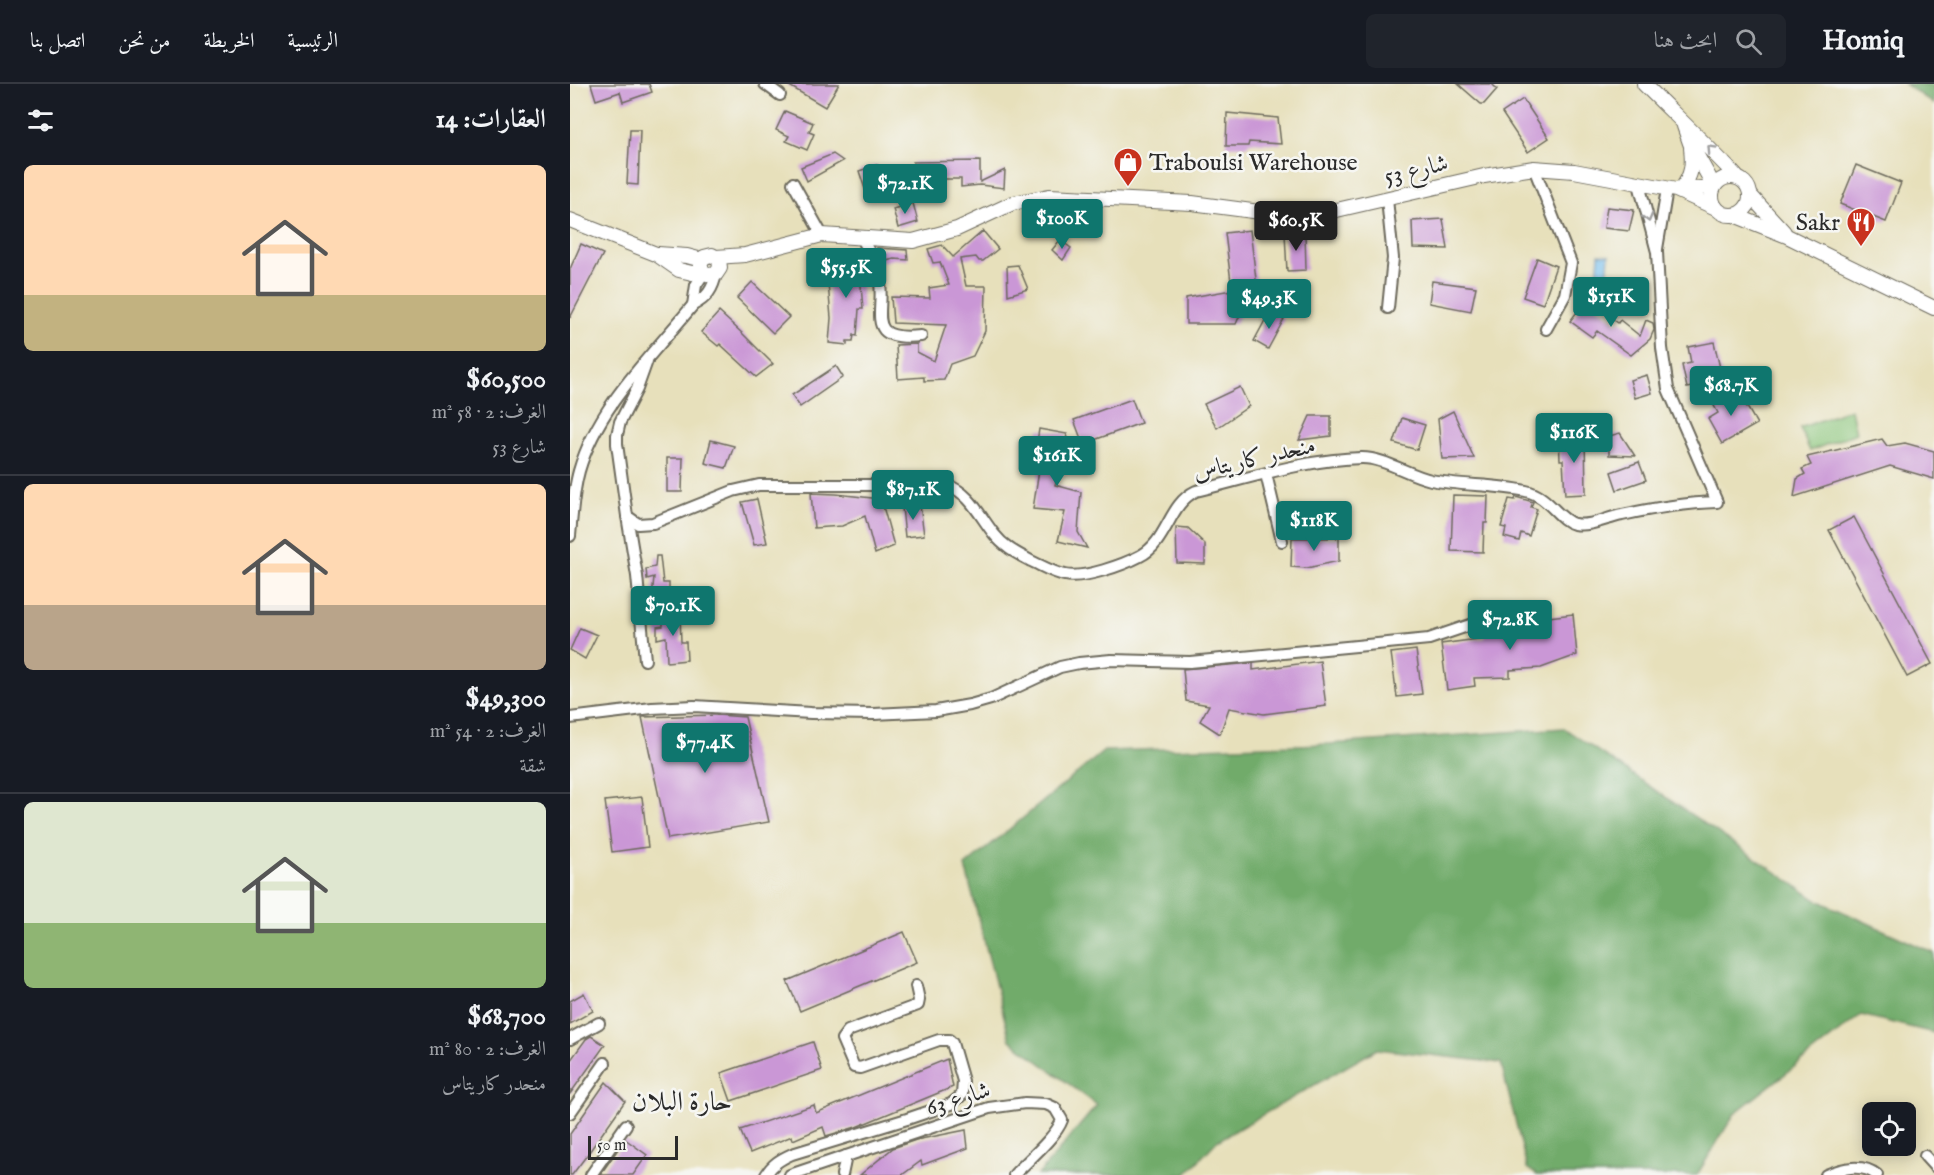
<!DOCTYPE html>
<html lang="ar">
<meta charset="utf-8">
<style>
body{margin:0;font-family:"IM FELL English",Amiri,serif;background:#20242c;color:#f1f3f6;direction:rtl;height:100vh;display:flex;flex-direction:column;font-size:22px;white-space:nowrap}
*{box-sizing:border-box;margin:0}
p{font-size:20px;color:#9ea1a6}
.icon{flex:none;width:33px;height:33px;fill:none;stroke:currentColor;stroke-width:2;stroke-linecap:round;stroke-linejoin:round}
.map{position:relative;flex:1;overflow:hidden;direction:ltr}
.panel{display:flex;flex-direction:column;background:#171b24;width:570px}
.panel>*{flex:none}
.tools{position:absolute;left:1292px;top:1018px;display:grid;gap:12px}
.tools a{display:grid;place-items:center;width:54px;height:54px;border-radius:9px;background:#171b24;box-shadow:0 3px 15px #0003;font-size:30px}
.scale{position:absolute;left:18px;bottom:15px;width:90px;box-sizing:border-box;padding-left:6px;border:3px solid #2b2b2b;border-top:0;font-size:16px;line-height:21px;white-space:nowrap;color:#2b2b2b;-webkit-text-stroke:4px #f6f6f2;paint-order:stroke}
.price{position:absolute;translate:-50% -51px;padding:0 14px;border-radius:6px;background:#0f766e;color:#fff;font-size:20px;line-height:39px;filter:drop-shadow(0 2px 3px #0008)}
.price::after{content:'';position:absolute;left:50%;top:36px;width:18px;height:14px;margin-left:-9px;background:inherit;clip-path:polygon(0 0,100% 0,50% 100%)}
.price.selected{background:#222;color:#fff}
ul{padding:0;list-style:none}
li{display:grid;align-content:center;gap:12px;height:318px;padding:0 24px}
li+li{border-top:2px solid #363941}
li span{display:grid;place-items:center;height:186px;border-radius:9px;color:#555}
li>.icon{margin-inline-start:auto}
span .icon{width:108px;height:108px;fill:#fffc;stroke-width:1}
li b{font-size:26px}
h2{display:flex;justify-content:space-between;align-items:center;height:72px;padding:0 24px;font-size:26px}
header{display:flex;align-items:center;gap:36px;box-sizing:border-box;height:84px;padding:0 30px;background:#171b24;border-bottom:2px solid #363941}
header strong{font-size:28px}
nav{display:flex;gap:33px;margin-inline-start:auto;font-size:21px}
.search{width:420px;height:54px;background:#20242c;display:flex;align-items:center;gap:15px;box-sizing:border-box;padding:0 21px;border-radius:9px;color:#9ea1a6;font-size:22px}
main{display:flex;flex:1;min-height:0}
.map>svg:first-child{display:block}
</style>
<header>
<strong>Homiq</strong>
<div class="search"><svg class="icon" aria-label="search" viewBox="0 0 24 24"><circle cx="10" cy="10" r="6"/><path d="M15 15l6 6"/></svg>ابحث هنا</div>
<nav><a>الرئيسية</a><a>الخريطة</a><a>من نحن</a><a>اتصل بنا</a></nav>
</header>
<main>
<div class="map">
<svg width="1364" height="1091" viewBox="0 0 1364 1091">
<rect width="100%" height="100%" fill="#f6f6f2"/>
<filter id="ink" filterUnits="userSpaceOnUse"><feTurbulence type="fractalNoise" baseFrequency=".0167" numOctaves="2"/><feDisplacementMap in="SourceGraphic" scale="12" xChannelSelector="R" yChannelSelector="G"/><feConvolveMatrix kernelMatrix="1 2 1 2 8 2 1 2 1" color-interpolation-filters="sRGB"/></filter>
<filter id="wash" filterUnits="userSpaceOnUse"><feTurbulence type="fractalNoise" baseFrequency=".008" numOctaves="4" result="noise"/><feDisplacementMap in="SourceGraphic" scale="24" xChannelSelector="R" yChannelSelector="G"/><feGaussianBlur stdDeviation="1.35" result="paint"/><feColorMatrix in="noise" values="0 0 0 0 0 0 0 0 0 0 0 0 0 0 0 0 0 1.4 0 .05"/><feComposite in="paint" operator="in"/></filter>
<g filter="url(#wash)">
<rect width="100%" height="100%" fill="#e7e0bb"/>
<!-- green -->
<polygon fill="#8cc67b" stroke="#5c7853" stroke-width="1.5" points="1281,325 1286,349 1240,367 1230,344"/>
<!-- forest -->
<g fill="#71ab6b" stroke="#4e6b4b" stroke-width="1.5">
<polygon points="1335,0 1364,0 1364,20"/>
<polygon points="994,644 1247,816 1364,869 1364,949 1291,931 1165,1029 1127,1091 967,1091 957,1084 931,979 807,965 647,1057 615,1091 468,1091 527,1021 440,956 395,782 534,667 759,660"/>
</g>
<!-- water -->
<polygon fill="#77c0f0" stroke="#51768e" stroke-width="1.5" points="1029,170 1039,171 1037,198 1027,197"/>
<g id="blocks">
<!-- building -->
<g fill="#ca97d6">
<polygon points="21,0 79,0 82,8 53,18 50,8 26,16"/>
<polygon points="216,0 269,0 255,23"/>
<polygon points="888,0 922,0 927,5 914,20 911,20"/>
<polygon points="953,15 979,54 958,68 932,29"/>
<polygon points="215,27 243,39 239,48 244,50 237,66 216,57 219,52 206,46"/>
<polygon points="657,29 708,34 711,60 679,58 678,62 656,62"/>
<polygon points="60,46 70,46 68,101 57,100"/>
<polygon points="263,70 273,77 237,97 231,83"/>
<polygon points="410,77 410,98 435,86 434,104 410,101 391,103 391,95 371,95 372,105 343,106 343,78"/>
<polygon points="307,81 314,101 296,108 289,87"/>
<polygon points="1286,81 1331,99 1316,138 1270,120"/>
<polygon points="343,119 348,138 328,144 323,125"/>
<polygon points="1037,123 1064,126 1059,147 1034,144"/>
<polygon points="482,126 484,139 468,141 466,129"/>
<polygon points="873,135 878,165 843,164 842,137"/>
<polygon points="680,146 686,195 666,240 616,240 616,214 662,206 655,149"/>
<polygon points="413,147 428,165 413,177 409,177 406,173 390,175 396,202 416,202 415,247 403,272 380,280 374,296 354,297 354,293 328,295 326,261 347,260 347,268 364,277 376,241 323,239 321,213 360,214 359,204 379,201 370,178 363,179 358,165 372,161 383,173"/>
<polygon points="735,149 736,186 717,187 715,150"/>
<polygon points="490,156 501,164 493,176 482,166"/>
<polygon points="11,160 33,170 0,234 0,185"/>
<polygon points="307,164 337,166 338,176 324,175 312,178"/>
<polygon points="288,166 293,225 289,225 287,252 284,251 283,257 277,257 277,261 259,259 261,234 258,199 268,198 266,169"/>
<polygon points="967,174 986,182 973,220 953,213"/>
<polygon points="448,181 458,205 438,211 437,182"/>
<polygon points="862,197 906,203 901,227 859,219"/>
<polygon points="182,198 219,233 203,249 167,214"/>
<polygon points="1017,215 1048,239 1050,236 1070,252 1076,236 1083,239 1084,246 1080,255 1061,271 1027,247 1022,253 1000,237"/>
<polygon points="700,227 714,235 698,265 684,257"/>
<polygon points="149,228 173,250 203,280 186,293 150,260 148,262 131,248"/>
<polygon points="1144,258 1153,297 1117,304 1112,281 1121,279 1118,263"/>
<polygon points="266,282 273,293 230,323 222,311"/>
<polygon points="1077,291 1082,309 1065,314 1060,296"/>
<polygon points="670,303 679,322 647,344 634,320"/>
<polygon points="1166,304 1187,340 1152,360 1138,335 1148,329 1142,318"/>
<polygon points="562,315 571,339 513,360 504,336"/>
<polygon points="883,327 904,374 872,375 868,335"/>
<polygon points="740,332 761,332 761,352 729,356"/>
<polygon points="832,334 855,341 847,366 824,359"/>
<polygon points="469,345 497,350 493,377 491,376 485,401 511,408 508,448 517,464 488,457 495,428 463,425 471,373 465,372"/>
<polygon points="1050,349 1065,372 1039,371 1039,352"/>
<polygon points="1015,352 1016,410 995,411 993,376 990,376 989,353"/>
<polygon points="1312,355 1317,362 1335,359 1364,367 1364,395 1320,382 1224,413 1227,395 1235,390 1232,385 1241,381 1237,373"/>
<polygon points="141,356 164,362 156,384 135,379"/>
<polygon points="97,374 113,374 112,408 97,408"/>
<polygon points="1069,378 1076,396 1047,406 1041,388"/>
<polygon points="241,409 266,410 311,415 324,462 305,470 295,432 272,442 244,444"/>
<polygon points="883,411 918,412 917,439 914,439 913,468 881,467"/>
<polygon points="946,413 963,418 961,423 967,425 959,452 951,449 949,457 934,453 936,444 931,443 939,415 945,416"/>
<polygon points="187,415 197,459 184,461 172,418"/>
<polygon points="350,421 354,451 335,453 332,423"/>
<polygon points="1284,433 1362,580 1337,593 1259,446"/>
<polygon points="606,443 618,444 635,460 635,480 607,479"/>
<polygon points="722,454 769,454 769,477 737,484 721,483"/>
<polygon points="86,472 90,472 93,499 99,499 99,522 81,523 84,493 77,495 76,485 85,483"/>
<polygon points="93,529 110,529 111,558 116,558 117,576 97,578 96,553 87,555 87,543 93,542"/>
<polygon points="1003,530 1007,571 971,584 940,586 940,593 904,594 905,602 877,606 871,560 915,554 915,549 946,544 946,537"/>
<polygon points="10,544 27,551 15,575 0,566"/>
<polygon points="846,566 852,610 827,613 821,569"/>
<polygon points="750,577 756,622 694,630 659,624 650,650 630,637 639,621 616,617 613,585 683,579 683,586"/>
<polygon points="147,631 175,633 199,738 98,755 72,633"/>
<polygon points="72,713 78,763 42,768 35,717"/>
<polygon points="334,848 347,878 230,927 217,897"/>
<polygon points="14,909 23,927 0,940 0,917"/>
<polygon points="21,952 35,961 0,1010 0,977 16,955"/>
<polygon points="243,958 252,986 161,1017 151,989"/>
<polygon points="377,975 383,1003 286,1043 256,1052 253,1043 223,1056 222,1052 180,1069 170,1046 244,1021 246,1029"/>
<polygon points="36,998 55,1017 17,1071 2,1091 0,1091 0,1050"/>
<polygon points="396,1046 398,1064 352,1081 351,1077 332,1091 290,1091 323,1064 346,1056"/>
<polygon points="55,1055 77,1071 63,1091 30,1091"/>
</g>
</g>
</g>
<g filter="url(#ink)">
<use href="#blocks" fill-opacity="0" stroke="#6d6a5d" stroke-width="1.5"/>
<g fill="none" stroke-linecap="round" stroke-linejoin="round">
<!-- minor casing -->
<g stroke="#6d6a5d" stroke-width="14">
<g id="minor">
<polyline points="195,0 210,11"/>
<polyline points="964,84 1001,179 995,211 976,245"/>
<polyline points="223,99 252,151"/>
<polyline points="817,115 823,174 818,224"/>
<path d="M292 154C298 166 306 179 309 192 317 227 291 258 351 252"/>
<polyline points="1087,165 1097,105"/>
<polyline points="123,221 126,201 134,189"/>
<path d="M77 277 67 305 50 338 47 351V360L57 432 68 440 83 439 163 407 189 401H377C400 409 409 431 424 450 434 463 446 469 461 477 472 482 483 489 495 491 514 495 553 481 570 472 598 458 598 420 626 407 680 394 736 375 792 374 815 374 838 391 861 396 892 402 925 400 956 407 979 412 988 436 1004 440 1021 443 1036 434 1052 431 1084 424 1115 419 1147 418L1098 305 1092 264 1087 168 1069 100"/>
<polyline points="696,390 712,457"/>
<polyline points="57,432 67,492 75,576"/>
<path d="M0 452C2 431 3 408 9 387 28 321 81 273 123 221 137 214 143 205 146 190"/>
<polyline points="0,634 82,624 124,622 241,629 304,630 366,627 400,621 421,615 490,583 509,579 541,576 620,578 859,555 927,532"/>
<polyline points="0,955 29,939"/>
<polyline points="0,1029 35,979"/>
<polyline points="1355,1072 1364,1082"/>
<polyline points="21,1091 56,1041"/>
<path d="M196 1091C202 1080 211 1075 222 1070L337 1035 381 1020 392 1011 393 997 382 959 379 956H369L290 984 284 983 272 955 278 947 348 921 349 916 346 902"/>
<path d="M220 1091 419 1024 455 1019 476 1020 485 1024 492 1036C486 1053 457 1077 444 1091"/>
<polyline points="272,1091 276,1072"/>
<path d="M1256 1091C1273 1084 1292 1079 1307 1091"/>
</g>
</g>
<!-- tertiary casing -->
<g stroke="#6d6a5d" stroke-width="16">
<g id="tertiary">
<path d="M1074 0C1105 31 1136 60 1166 92"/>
<polyline points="1114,42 1120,59 1144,102"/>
<circle cx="1161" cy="112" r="19"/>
<path d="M1112 104C1122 91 1123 80 1121 64"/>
<polyline points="1107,106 1144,103"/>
<polyline points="1181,112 1214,148"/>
<polyline points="1164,131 1217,152 1364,224"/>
<polyline points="0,136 86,170 109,186 122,189 133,188 140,191 146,190 150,184 149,175 142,171 134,173 130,180 133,188"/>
<polyline points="88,170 117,172 132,176"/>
<polyline points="146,173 175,171 252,151 343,157 387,145 443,119 479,112 622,119 728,133 745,131 914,92 964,84 1004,87 1106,106 1146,124"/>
</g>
</g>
<!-- minor -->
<use href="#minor" stroke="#fff" stroke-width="10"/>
<!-- tertiary -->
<use href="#tertiary" stroke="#fff" stroke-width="14"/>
</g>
<!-- one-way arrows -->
<defs><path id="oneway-chevron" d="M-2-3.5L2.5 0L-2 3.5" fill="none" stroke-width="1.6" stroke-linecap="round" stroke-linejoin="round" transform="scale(1.5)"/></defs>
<g stroke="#a0a0a0">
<use href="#oneway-chevron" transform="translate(1141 65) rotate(-133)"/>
<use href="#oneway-chevron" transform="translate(1078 134) rotate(75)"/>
</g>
</g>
<!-- icons -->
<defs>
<g id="shop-pin" transform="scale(1.5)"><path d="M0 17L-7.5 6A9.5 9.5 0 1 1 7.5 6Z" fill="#c8321e" stroke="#f6f6f2"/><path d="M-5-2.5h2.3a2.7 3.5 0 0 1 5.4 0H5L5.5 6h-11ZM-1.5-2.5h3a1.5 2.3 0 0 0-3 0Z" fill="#fff"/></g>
<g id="restaurant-pin" transform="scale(1.5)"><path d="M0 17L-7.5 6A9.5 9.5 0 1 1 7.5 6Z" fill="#c8321e" stroke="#f6f6f2"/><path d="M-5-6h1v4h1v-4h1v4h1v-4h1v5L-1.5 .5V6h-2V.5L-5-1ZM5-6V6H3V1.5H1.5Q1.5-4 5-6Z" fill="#fff"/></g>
</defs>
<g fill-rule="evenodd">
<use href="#shop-pin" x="558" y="78"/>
<use href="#restaurant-pin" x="1291" y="138"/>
</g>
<g text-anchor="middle" stroke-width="5" stroke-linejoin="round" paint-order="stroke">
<!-- poi labels -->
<g font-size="24" fill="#2b2b2b" stroke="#f6f6f2" text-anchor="start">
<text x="579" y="86">Traboulsi Warehouse</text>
<text x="1270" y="146" text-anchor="end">Sakr</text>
</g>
<!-- street labels -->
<g font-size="24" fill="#2b2b2b" stroke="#f6f6f2">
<text transform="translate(846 85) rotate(-13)" y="8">شارع 53</text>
<text transform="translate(684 374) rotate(-13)" y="8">منحدر كاريتاس</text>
<text transform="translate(388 1014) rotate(-17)" y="8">شارع 63</text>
</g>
<!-- quarter labels -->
<g font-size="27" fill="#2b2b2b" stroke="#f6f6f2">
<text x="112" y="1026">حارة البلان</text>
</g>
</g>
</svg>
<div class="tools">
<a><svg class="icon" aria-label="locate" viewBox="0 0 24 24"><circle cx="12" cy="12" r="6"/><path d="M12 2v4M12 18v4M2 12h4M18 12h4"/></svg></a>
</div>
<div class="scale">50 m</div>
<b class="price" style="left:335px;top:131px">$72.1K</b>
<b class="price" style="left:492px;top:166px">$100K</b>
<b class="price selected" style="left:726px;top:168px">$60.5K</b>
<b class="price" style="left:276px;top:215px">$55.5K</b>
<b class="price" style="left:1041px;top:244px">$151K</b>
<b class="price" style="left:699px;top:246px">$49.3K</b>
<b class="price" style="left:1161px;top:333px">$68.7K</b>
<b class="price" style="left:1004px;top:380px">$116K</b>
<b class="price" style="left:487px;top:403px">$161K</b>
<b class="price" style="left:343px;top:437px">$87.1K</b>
<b class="price" style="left:744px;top:468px">$118K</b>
<b class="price" style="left:103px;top:553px">$70.1K</b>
<b class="price" style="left:940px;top:567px">$72.8K</b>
<b class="price" style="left:135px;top:690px">$77.4K</b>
</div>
<section class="panel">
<h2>العقارات: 14<svg class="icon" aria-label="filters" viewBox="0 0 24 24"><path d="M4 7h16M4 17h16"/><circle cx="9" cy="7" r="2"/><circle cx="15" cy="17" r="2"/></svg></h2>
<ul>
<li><span style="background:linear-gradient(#ffd9b3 70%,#c2b280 0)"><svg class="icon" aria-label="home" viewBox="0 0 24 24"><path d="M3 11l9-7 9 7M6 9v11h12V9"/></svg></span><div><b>$60,500</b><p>الغرف: 2 · 58 m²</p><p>شارع 53</p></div></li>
<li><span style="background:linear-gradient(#ffd9b3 65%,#b9a48a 0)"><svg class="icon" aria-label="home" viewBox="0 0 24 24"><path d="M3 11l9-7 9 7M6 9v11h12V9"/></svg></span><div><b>$49,300</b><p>الغرف: 2 · 54 m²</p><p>شقة</p></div></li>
<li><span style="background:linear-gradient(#dfe7d0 65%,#8fb573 0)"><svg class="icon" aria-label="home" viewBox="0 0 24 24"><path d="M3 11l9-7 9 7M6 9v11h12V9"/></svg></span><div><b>$68,700</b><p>الغرف: 2 · 80 m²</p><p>منحدر كاريتاس</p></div></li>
</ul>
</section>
</main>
